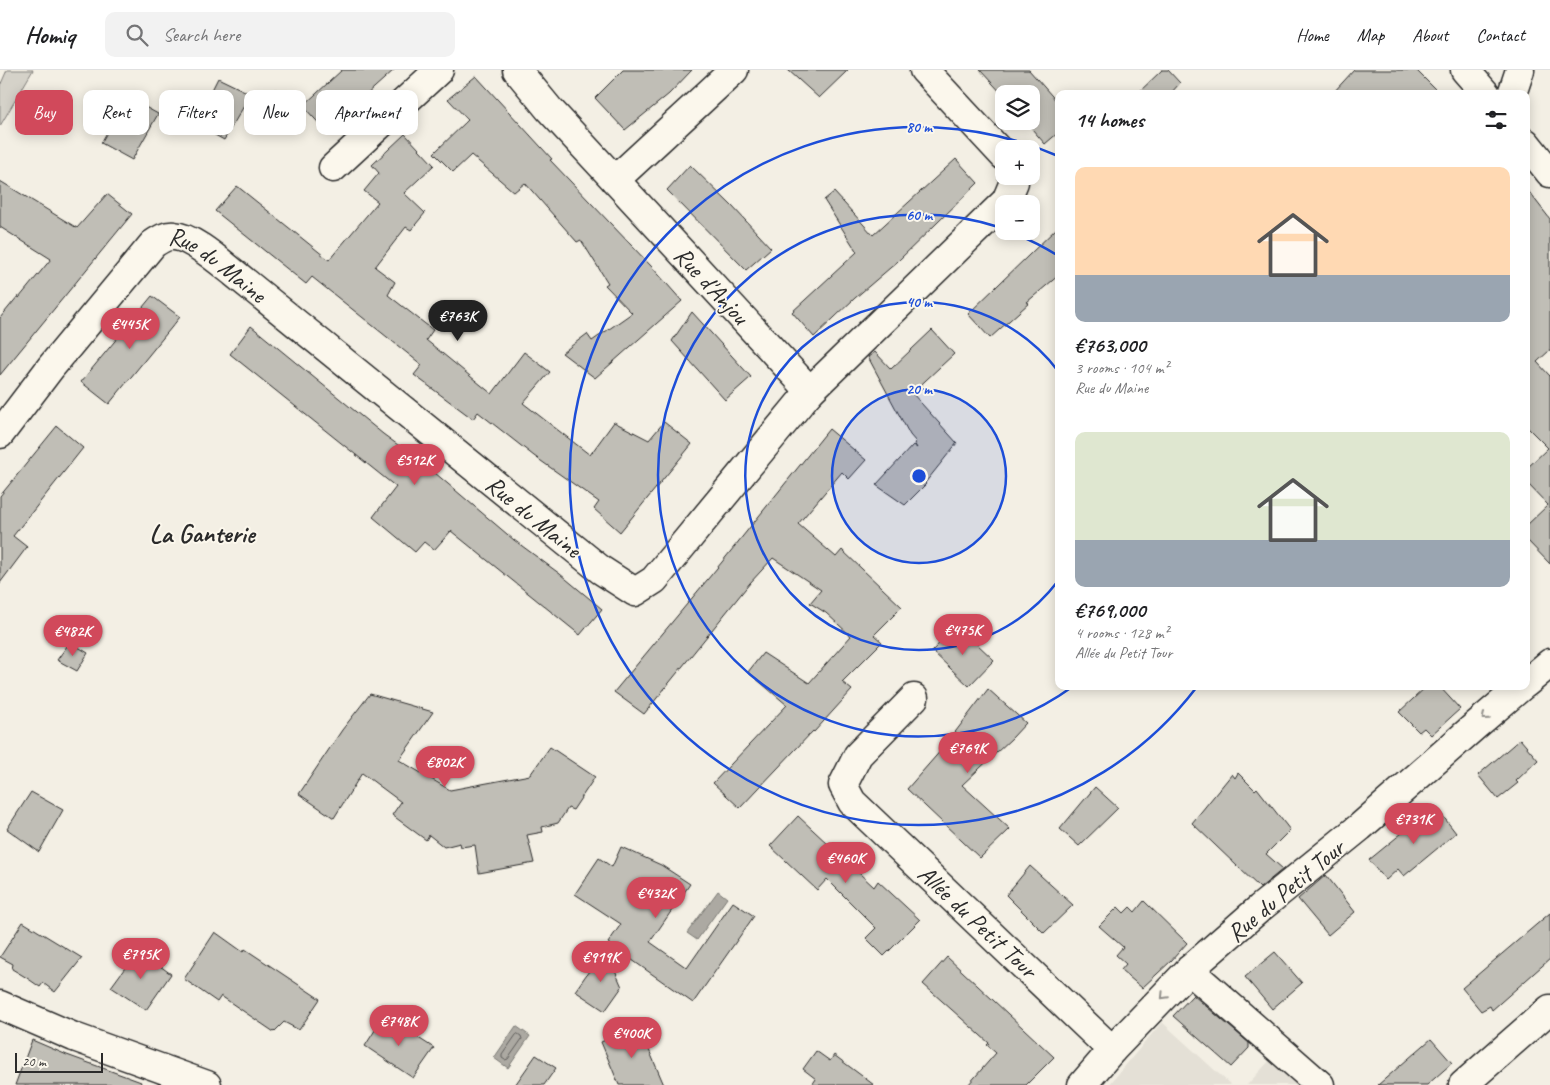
<!DOCTYPE html>
<meta charset="utf-8">
<style>
body{margin:0;font-family:Caveat,sans-serif;background:#f2f2f2;color:#202124;height:100vh;display:flex;flex-direction:column;font-size:19px;white-space:nowrap}
*{box-sizing:border-box;margin:0}
p{font-size:16px;color:#757577}
.icon{flex:none;width:28px;height:28px;fill:none;stroke:currentColor;stroke-width:2;stroke-linecap:round;stroke-linejoin:round}
.map{position:relative;flex:1;overflow:hidden}
.panel{position:absolute;left:1055px;top:20px;width:475px;height:600px;display:flex;flex-direction:column;background:#fff;border-radius:10px;box-shadow:0 2px 12px #0003}
.panel>*{flex:none}
.guide{position:absolute;left:15px;top:20px;width:475px;height:45px;display:flex;gap:10px}
.controls{position:absolute;left:995px;top:15px;display:grid;gap:10px}
.controls a{display:grid;place-items:center;width:45px;height:45px;border-radius:10px;background:#fff;box-shadow:0 2px 12px #0003;font-size:25px}
.scale{position:absolute;left:15px;bottom:12px;width:88px;box-sizing:border-box;padding-left:5px;border:2px solid #2b2b2b;border-top:0;font-size:14px;line-height:18px;white-space:nowrap;color:#2b2b2b;-webkit-text-stroke:4px #fbf7ec;paint-order:stroke}
.price{position:absolute;translate:-50% -42px;padding:0 11px;border-radius:18px;background:#d1495b;color:#fff;font-size:16px;line-height:32px;filter:drop-shadow(0 1px 2px #0008)}
.price::after{content:'';position:absolute;left:50%;top:30px;width:15px;height:11px;margin-left:-8px;background:inherit;clip-path:polygon(0 0,100% 0,50% 100%)}
.price.selected{background:#222;color:#fff}
ul{padding:0;list-style:none}
li{display:grid;align-content:center;gap:10px;height:265px;padding:0 20px}
li span{display:grid;place-items:center;height:155px;border-radius:10px;color:#555}
li>.icon{margin-inline-start:auto}
span .icon{width:90px;height:90px;fill:#fffc;stroke-width:1}
li b{font-size:21px}
h2{display:flex;justify-content:space-between;align-items:center;height:60px;padding:0 20px;font-size:21px}
.pill{padding:0 18px;border-radius:10px;background:#fff;box-shadow:0 2px 12px #0003;font-size:18px;line-height:45px}
.pill.selected{background:#d1495b;color:#fff}
header{display:flex;align-items:center;gap:30px;box-sizing:border-box;height:70px;padding:0 25px;background:#fff;border-bottom:1px solid #e0e0e0}
header strong{font-size:24px}
nav{display:flex;gap:28px;margin-inline-start:auto;font-size:18px}
.search{width:350px;height:45px;background:#f2f2f2;display:flex;align-items:center;gap:12px;box-sizing:border-box;padding:0 18px;border-radius:10px;color:#757577;font-size:19px}
.map>svg:first-child{display:block}
</style>
<header>
<strong>Homiq</strong>
<div class="search"><svg class="icon" aria-label="search" viewBox="0 0 24 24"><circle cx="10" cy="10" r="6"/><path d="M15 15l6 6"/></svg>Search here</div>
<nav><a>Home</a><a>Map</a><a>About</a><a>Contact</a></nav>
</header>
<div class="map">
<svg width="1550" height="1015" viewBox="0 0 1550 1015">
<rect width="100%" height="100%" fill="#f3efe4"/>
<filter id="ink" filterUnits="userSpaceOnUse"><feTurbulence type="fractalNoise" baseFrequency=".02" numOctaves="2"/><feDisplacementMap in="SourceGraphic" scale="10" xChannelSelector="R" yChannelSelector="G"/><feConvolveMatrix kernelMatrix="1 2 1 2 8 2 1 2 1" color-interpolation-filters="sRGB"/></filter>
<g filter="url(#ink)">
<!-- built -->
<g fill="#e4e0d6">
<polygon points="1162,952 1231,1015 1109,1015"/>
<polygon points="1271,989 1301,1015 1247,1015"/>
</g>
<!-- green -->
<polygon fill="#d5d2c9" stroke="#807e7a" points="7,0 33,0 0,56 0,16"/>
<!-- water -->
<g fill="#aca9a2" stroke="#787772">
<polygon points="718,821 727,828 697,870 687,863"/>
<polygon points="516,956 530,966 508,998 494,988"/>
</g>
<g fill="none" stroke-linecap="round" stroke-linejoin="round">
<!-- shore -->
<polygon stroke="#5f5d5b" stroke-width="1" points="518,964 521,966 522,969 508,989 505,990 502,988 502,985 516,965"/>
</g>
<!-- building -->
<g fill="#c0beb6" stroke="#2b2b2b">
<polygon points="342,0 394,0 326,61 303,36"/>
<polygon points="623,0 692,0 669,24 625,60 595,28"/>
<polygon points="788,0 848,0 819,28"/>
<polygon points="980,0 1029,0 1059,34 1059,62 1045,74 1025,51 1031,51 1031,24 1004,24 1004,26"/>
<polygon points="1162,0 1168,0 1180,13 1170,24 1137,24"/>
<polygon points="1354,0 1416,0 1440,24 1332,24"/>
<polygon points="476,6 552,89 550,90 651,196 682,231 595,308 562,283 587,264 592,271 632,243 605,215 608,213 581,170 577,172 525,113 514,122 471,85 453,102 434,83 468,50 448,29"/>
<polygon points="218,8 251,24 224,70 195,54"/>
<polygon points="275,19 295,33 280,52 263,40"/>
<polygon points="127,27 158,44 132,90 101,73"/>
<polygon points="405,64 434,95 404,123 425,143 411,160 406,157 375,197 395,212 388,225 433,260 426,270 492,324 524,282 550,302 523,333 590,385 614,352 649,370 664,352 692,374 620,462 594,439 599,432 534,386 478,342 473,349 414,305 422,295 312,207 306,214 215,141 237,116 329,190 378,132 364,121 379,103 372,95"/>
<polygon points="956,89 978,113 897,192 855,228 814,267 792,242 857,182 824,130 834,122 873,165"/>
<polygon points="690,95 732,136 771,178 746,200 667,120"/>
<polygon points="0,111 77,158 107,124 132,144 0,305 0,248 18,226 19,228 51,189 0,157"/>
<polygon points="1526,118 1550,149 1550,280 1537,292 1550,306 1550,494 1526,469 1526,456 1548,435 1526,412 1526,399 1548,378 1526,356"/>
<polygon points="1059,156 1059,205 1027,232 1029,233 990,268 968,244"/>
<polygon points="152,226 180,247 109,334 81,312"/>
<polygon points="692,242 751,307 725,330 672,271"/>
<polygon points="251,256 383,364 428,397 514,470 560,504 602,539 580,565 451,461 434,480 424,472 415,482 373,447 396,417 230,284"/>
<polygon points="932,260 954,284 912,323 957,373 925,413 926,414 905,435 876,415 913,375 917,378 914,373 916,372 910,365 868,287 875,282 891,299"/>
<polygon points="57,356 83,378 13,466 27,477 0,513 0,426"/>
<polygon points="829,359 866,390 849,409 842,402 798,454 836,487 842,480 902,537 874,565 882,572 842,612 852,620 814,662 813,661 740,738 713,713 787,635 748,602 763,583 809,613 851,566 826,543 810,533 821,520 773,488 750,513 644,644 614,622 722,492"/>
<polygon points="957,555 994,590 969,616 932,581"/>
<polygon points="70,572 88,583 77,601 57,590"/>
<polygon points="1427,616 1439,616 1460,639 1431,665 1424,658 1419,662 1399,642"/>
<polygon points="988,619 1026,653 1012,668 962,715 1010,759 980,788 907,719 943,678"/>
<polygon points="370,624 433,642 399,690 450,720 530,705 550,677 595,707 573,740 568,738 558,753 542,757 543,762 527,765 534,793 479,803 475,775 461,777 460,773 444,777 429,765 426,770 392,745 401,732 362,703 334,748 299,724 342,660"/>
<polygon points="1520,669 1538,690 1516,711 1518,713 1498,729 1478,705"/>
<polygon points="1238,703 1255,720 1257,718 1290,760 1266,784 1283,799 1260,818 1192,753 1232,704 1235,708"/>
<polygon points="1095,717 1118,738 1079,776 1060,759"/>
<polygon points="31,722 63,740 39,782 7,759"/>
<polygon points="1435,736 1456,763 1404,806 1398,799 1386,810 1369,790"/>
<polygon points="798,746 874,817 878,811 920,850 884,886 866,868 876,858 827,809 817,820 770,776"/>
<polygon points="621,777 661,795 690,814 650,872 687,898 733,832 754,846 693,933 608,873 621,854 575,824 599,788 612,797"/>
<polygon points="1030,796 1073,835 1044,863 1006,825"/>
<polygon points="1326,805 1355,842 1328,865 1298,829"/>
<polygon points="1144,831 1187,873 1171,891 1142,918 1121,900 1126,894 1116,885 1123,877 1099,856 1118,837 1124,843 1130,837 1135,842"/>
<polygon points="1550,843 1550,889 1492,940 1490,936 1481,941 1462,918"/>
<polygon points="23,852 82,888 55,922 43,913 40,917 27,908 12,899 13,894 0,887"/>
<polygon points="215,862 243,882 245,879 320,929 299,960 284,952 274,962 221,926 217,932 184,909"/>
<polygon points="605,878 622,917 605,941 575,921"/>
<polygon points="138,880 171,904 146,940 111,917"/>
<polygon points="1275,882 1302,913 1272,939 1245,907"/>
<polygon points="947,887 1054,987 1026,1015 968,1015 996,983 987,975 989,973 923,914"/>
<polygon points="1193,925 1249,973 1249,978 1231,997 1173,946"/>
<polygon points="384,946 434,978 413,1008 365,976"/>
<polygon points="630,959 640,959 664,1015 619,1015 601,972"/>
<polygon points="1431,969 1452,993 1427,1015 1378,1015"/>
<polygon points="32,970 67,985 141,1012 140,1015 15,1015"/>
<polygon points="816,981 830,991 834,985 874,1015 812,1015 816,1009 803,999"/>
<polygon points="536,985 556,998 544,1015 515,1015"/>
</g>
<g fill="none" stroke-linecap="round" stroke-linejoin="round">
<!-- minor casing -->
<g stroke="#2b2b2b" stroke-width="31">
<g id="minor">
<polyline points="517,0 549,39 615,110 734,0"/>
<polyline points="924,0 1004,86"/>
<polyline points="1465,0 1486,24"/>
<polyline points="1512,24 1520,0"/>
<polyline points="1526,73 1550,103"/>
<polyline points="333,98 439,0"/>
<polyline points="615,110 810,321"/>
<path id="s1" d="M0 364 51 297 153 174C159 170 166 165 174 166 192 167 220 192 234 203L601 500 635 522 654 510 810 321 1006 131 1014 112 1013 106"/>
<polyline points="1526,613 1550,593"/>
<polyline points="914,628 858,685 843,715 852,732 1112,980"/>
<polyline points="1189,900 1320,1015"/>
<polyline points="0,935 74,967 207,1015"/>
<polyline points="1082,1015 1112,980 1189,900 1260,838 1360,757 1475,656 1522,616"/>
<polyline points="1463,1015 1550,939"/>
</g>
</g>
<!-- minor -->
<use href="#minor" stroke="#fbf7ec" stroke-width="28"/>
</g>
<!-- one-way arrows -->
<defs><path id="oneway-chevron" d="M-2-3.5L2.5 0L-2 3.5" fill="none" stroke-width="1.6" stroke-linecap="round" stroke-linejoin="round" transform="scale(1.25)"/></defs>
<g stroke="#93918c">
<use href="#oneway-chevron" transform="translate(1485 647) rotate(140)"/>
<use href="#oneway-chevron" transform="translate(1164 926) rotate(134)"/>
</g>
</g>
<!-- distance rings -->
<circle cx="919" cy="406" r="87" fill="#1d4ed8" fill-opacity=".12"/>
<g fill="none" stroke="#1d4ed8" stroke-width="2.5">
<circle cx="919" cy="406" r="87"/>
<path d="M1058 511A174 174 0 1 1 1058 301"/>
<path d="M1072 617A261 261 0 1 1 1002 158M1010 162A261 261 0 0 1 1057 185"/>
<path d="M1196 618A349 349 0 1 1 1058 86"/>
</g>
<g text-anchor="middle" stroke-width="4" stroke-linejoin="round" paint-order="stroke">
<!-- street labels -->
<g font-size="25" fill="#2b2b2b" stroke="#fbf7ec">
<text dy="9" stroke="none"><textPath href="#s1" startOffset="319">Rue du Maine</textPath></text>
<text transform="translate(712 215) rotate(47)" y="9">Rue d'Anjou</text>
<text transform="translate(534 446) rotate(39)" y="9">Rue du Maine</text>
<text transform="translate(1285 820) rotate(-40)" y="9">Rue du Petit Tour</text>
<text transform="translate(978 851) rotate(43)" y="9">Allée du Petit Tour</text>
</g>
<!-- neighbourhood labels -->
<g font-size="26" font-weight="bold" fill="#2b2b2b" stroke="#fbf7ec">
<text x="202" y="472">La Ganterie</text>
</g>
</g>
<circle cx="919" cy="406" r="8" fill="#1d4ed8" stroke="#fbf7ec" stroke-width="2.5"/>
<g font-size="15" text-anchor="middle" font-weight="bold" fill="#1d4ed8" stroke="#fbf7ec" stroke-width="4" stroke-linejoin="round" paint-order="stroke">
<text x="919" y="62">80 m</text>
<text x="919" y="150">60 m</text>
<text x="919" y="237">40 m</text>
<text x="919" y="324">20 m</text>
</g>
</svg>
<div class="controls">
<a><svg class="icon" aria-label="layers" viewBox="0 0 24 24"><path d="M12 4l9 5-9 5-9-5zM3 14l9 5 9-5"/></svg></a>
<a>+</a>
<a>−</a>
</div>
<div class="scale">20 m</div>
<b class="price selected" style="left:458px;top:272px">€763K</b>
<b class="price" style="left:130px;top:280px">€445K</b>
<b class="price" style="left:415px;top:416px">€512K</b>
<b class="price" style="left:963px;top:586px">€475K</b>
<b class="price" style="left:73px;top:587px">€482K</b>
<b class="price" style="left:968px;top:704px">€769K</b>
<b class="price" style="left:445px;top:718px">€802K</b>
<b class="price" style="left:1414px;top:775px">€731K</b>
<b class="price" style="left:846px;top:814px">€460K</b>
<b class="price" style="left:656px;top:849px">€432K</b>
<b class="price" style="left:141px;top:910px">€795K</b>
<b class="price" style="left:601px;top:913px">€919K</b>
<b class="price" style="left:399px;top:977px">€748K</b>
<b class="price" style="left:632px;top:989px">€400K</b>
<div class="guide">
<a class="pill selected">Buy</a>
<a class="pill">Rent</a>
<a class="pill">Filters</a>
<a class="pill">New</a>
<a class="pill">Apartment</a>
</div>
<section class="panel">
<h2>14 homes<svg class="icon" aria-label="filters" viewBox="0 0 24 24"><path d="M4 7h16M4 17h16"/><circle cx="9" cy="7" r="2"/><circle cx="15" cy="17" r="2"/></svg></h2>
<ul>
<li><span style="background:linear-gradient(#ffd9b3 70%,#9aa5b1 0)"><svg class="icon" aria-label="home" viewBox="0 0 24 24"><path d="M3 11l9-7 9 7M6 9v11h12V9"/></svg></span><div><b>€763,000</b><p>3 rooms · 104 m²</p><p>Rue du Maine</p></div></li>
<li><span style="background:linear-gradient(#dfe7d0 70%,#9aa5b1 0)"><svg class="icon" aria-label="home" viewBox="0 0 24 24"><path d="M3 11l9-7 9 7M6 9v11h12V9"/></svg></span><div><b>€769,000</b><p>4 rooms · 128 m²</p><p>Allée du Petit Tour</p></div></li>
</ul>
</section>
</div>
